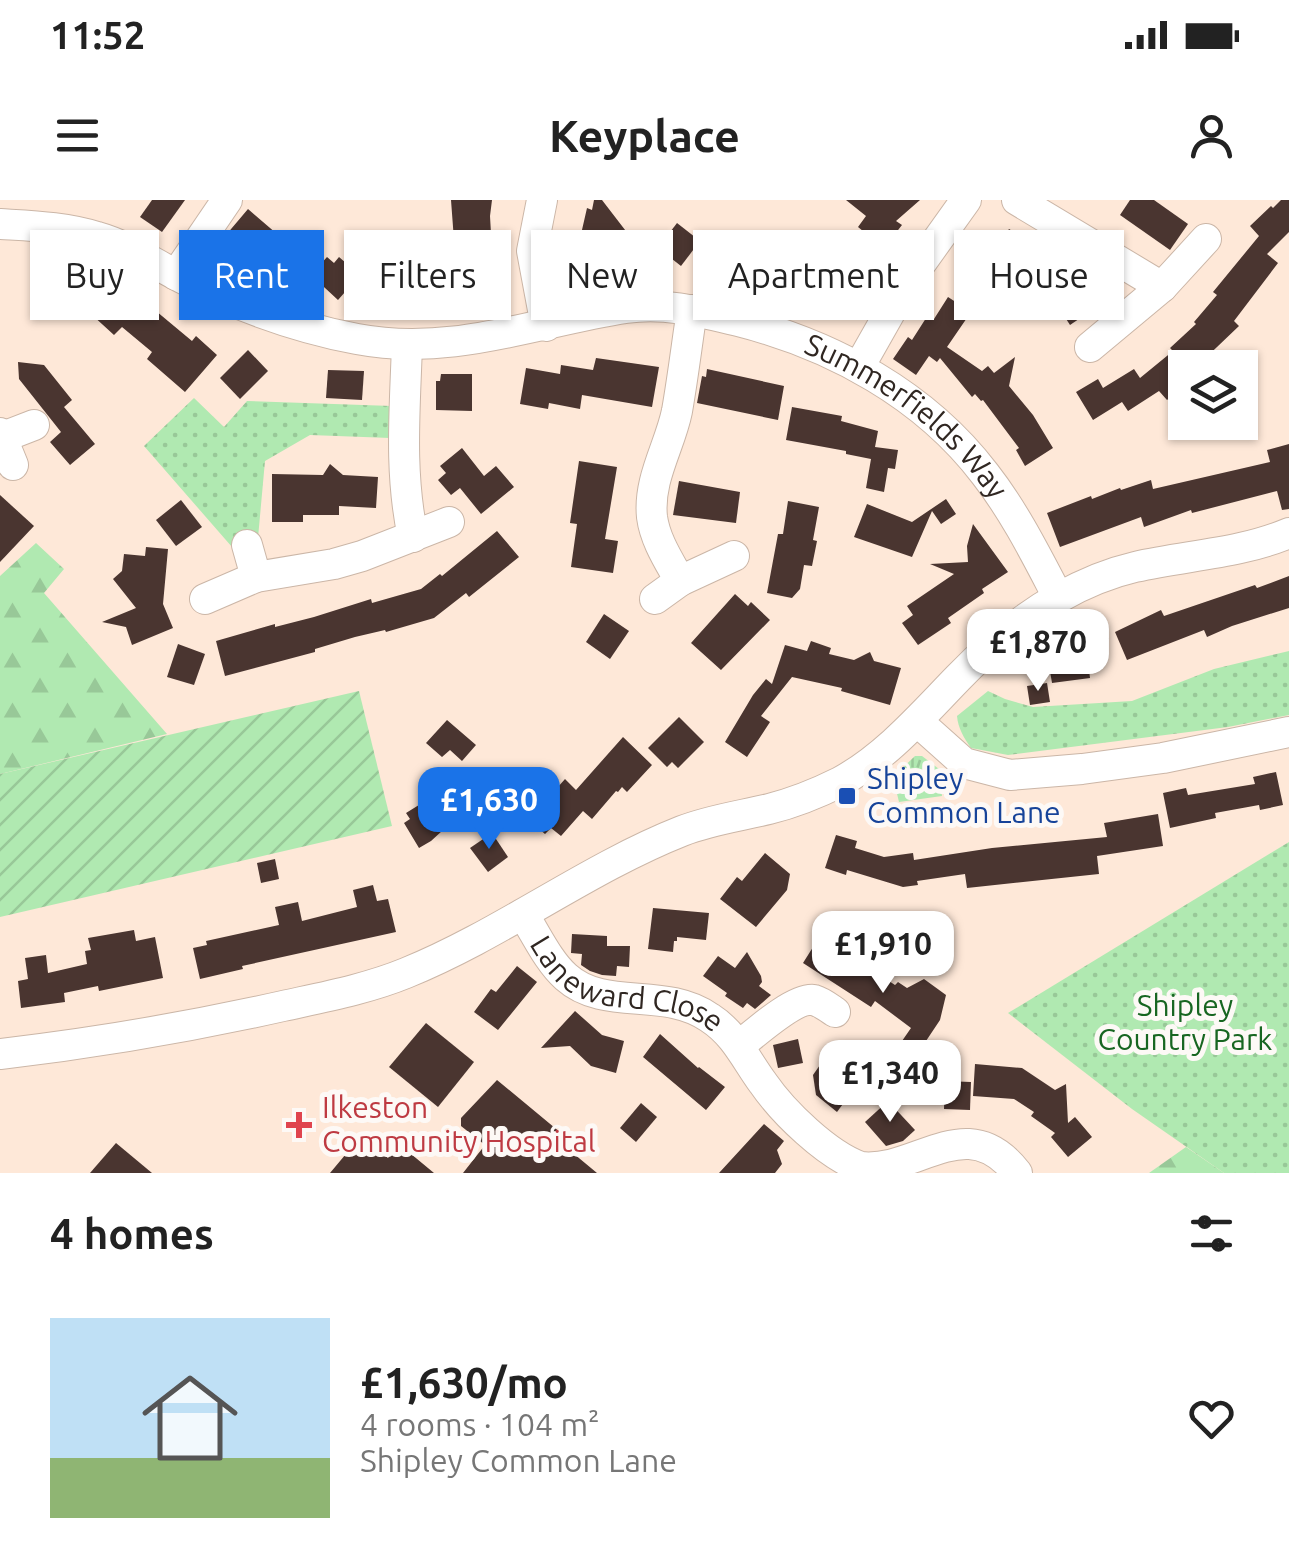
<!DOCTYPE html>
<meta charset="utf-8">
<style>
body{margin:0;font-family:Ubuntu,sans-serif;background:#f6f6f6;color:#222;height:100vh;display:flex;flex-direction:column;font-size:38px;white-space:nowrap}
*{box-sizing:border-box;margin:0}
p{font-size:32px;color:#767676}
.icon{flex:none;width:55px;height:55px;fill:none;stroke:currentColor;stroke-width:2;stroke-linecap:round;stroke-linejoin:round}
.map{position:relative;height:973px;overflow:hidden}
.panel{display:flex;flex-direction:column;background:#fff;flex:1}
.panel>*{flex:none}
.banner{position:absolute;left:30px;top:30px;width:1230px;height:90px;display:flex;gap:20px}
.tools{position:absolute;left:1168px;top:150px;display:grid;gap:20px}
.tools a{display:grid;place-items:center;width:90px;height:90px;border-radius:0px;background:#fff;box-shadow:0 2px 8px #0004;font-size:50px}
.price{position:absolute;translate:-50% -85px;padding:0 22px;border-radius:20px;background:#fff;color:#222;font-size:32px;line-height:65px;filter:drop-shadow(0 2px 5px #0008)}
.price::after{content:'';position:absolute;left:50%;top:60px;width:30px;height:22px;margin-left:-15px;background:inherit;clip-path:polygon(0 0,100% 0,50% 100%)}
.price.current{background:#1a73e8;color:#fff}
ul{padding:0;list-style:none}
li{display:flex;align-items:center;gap:30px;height:250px;padding:0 50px}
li+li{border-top:2px solid #e0e0e0}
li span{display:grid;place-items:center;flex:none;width:280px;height:200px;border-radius:0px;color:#555}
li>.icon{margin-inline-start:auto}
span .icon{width:120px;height:120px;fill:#fffc;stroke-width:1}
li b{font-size:42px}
h2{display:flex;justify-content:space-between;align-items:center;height:120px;padding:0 50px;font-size:42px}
.tag{padding:0 35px;border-radius:0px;background:#fff;box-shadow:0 2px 8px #0004;font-size:35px;line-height:90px}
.tag.current{background:#1a73e8;color:#fff}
.status{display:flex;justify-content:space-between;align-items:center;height:70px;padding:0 50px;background:#fff;direction:ltr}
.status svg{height:28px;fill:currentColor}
header{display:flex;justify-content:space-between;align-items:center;height:130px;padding:0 50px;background:#fff;font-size:45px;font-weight:700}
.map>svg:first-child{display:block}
</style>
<div class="status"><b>11:52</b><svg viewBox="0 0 49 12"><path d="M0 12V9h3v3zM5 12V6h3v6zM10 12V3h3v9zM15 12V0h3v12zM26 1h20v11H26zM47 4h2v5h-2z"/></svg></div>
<header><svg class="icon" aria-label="menu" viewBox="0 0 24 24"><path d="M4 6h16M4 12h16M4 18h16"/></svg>Keyplace<svg class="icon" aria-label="person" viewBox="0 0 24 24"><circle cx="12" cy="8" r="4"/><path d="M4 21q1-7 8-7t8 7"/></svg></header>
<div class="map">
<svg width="1289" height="973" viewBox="0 0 1289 973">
<defs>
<pattern id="grass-tufts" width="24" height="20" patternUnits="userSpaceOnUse" patternTransform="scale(2.5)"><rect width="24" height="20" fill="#b0e9b1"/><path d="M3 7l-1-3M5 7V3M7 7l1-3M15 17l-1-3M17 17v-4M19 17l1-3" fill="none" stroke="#98c898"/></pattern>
<pattern id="forest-firs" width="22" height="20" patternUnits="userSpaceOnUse" patternTransform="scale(2.5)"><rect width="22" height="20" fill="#b0e9b1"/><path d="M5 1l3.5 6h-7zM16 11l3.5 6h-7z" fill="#98c898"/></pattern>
<pattern id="park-dots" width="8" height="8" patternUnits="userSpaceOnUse" patternTransform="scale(2.5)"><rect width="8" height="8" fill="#b0e9b1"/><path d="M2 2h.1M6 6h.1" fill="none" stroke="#98c898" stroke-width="1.8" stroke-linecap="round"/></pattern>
<pattern id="garden-furrows" width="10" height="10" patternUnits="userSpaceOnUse" patternTransform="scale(2.5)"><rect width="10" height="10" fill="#b0e9b1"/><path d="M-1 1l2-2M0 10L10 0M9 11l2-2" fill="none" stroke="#98c898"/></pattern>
</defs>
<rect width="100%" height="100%" fill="#fee8d8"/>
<!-- grass -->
<polygon fill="url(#grass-tufts)" points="915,556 922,556 939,569 942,596 899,602 893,577"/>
<!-- forest -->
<g fill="url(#forest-firs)">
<polygon points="36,343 64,369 44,393 167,534 0,574 0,376"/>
<polygon points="1186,947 1224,973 1149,973"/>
</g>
<!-- park -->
<g fill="url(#park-dots)">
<polygon points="194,198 224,227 247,201 392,206 390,238 310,235 265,261 258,338 232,347 144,246"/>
<path d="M1289 451V515L1228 527 1008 555 971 548C964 538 958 528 957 516L988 491 1005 499 1033 507 1132 501 1214 469Z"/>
<polygon points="1289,642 1289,973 1224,973 1132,909 1008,813"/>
</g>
<!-- garden -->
<polygon fill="url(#garden-furrows)" points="359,491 392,626 0,717 0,574"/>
<!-- building -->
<g fill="#4a3530">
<polygon points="152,0 185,0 162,32 140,17"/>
<polygon points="451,0 492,0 490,16 494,87 488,88 489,104 454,106 451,67 456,67"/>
<polygon points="594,0 602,0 642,52 607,43 599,76 565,68 571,41 579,43 587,8 592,10"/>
<polygon points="846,0 920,0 896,21 902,25 884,48 858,27 866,16"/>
<polygon points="1130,0 1154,0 1188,24 1170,50 1120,15"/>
<polygon points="1281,0 1289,0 1289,32 1267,54 1278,63 1234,121 1239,126 1195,168 1185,168 1185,197 1174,194 1167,200 1159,191 1128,211 1122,202 1093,220 1076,192 1098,179 1103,188 1134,169 1140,178 1173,151 1170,148 1196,124 1194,122 1217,95 1213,92 1259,36 1250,26 1271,6 1273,8"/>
<polygon points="248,9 291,46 311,67 289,89 244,41 238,47 226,35"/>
<polygon points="677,23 700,41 681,66 658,48"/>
<polygon points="1009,29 1021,36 1025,30 1043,41 1011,91 1006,88 994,106 969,90"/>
<polygon points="714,33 736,52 716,76 693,57"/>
<polygon points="750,42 773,59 754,84 731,67"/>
<polygon points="414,44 415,88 386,89 386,45"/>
<polygon points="791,49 815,68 828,51 875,92 854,119 828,98 823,103 796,82 789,91 770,76"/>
<polygon points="327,57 334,63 339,57 360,75 338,100 311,75"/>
<polygon points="55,79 80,79 79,107 54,107"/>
<polygon points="1090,81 1104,102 1070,125 1056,103"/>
<polygon points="113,91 130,106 135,100 146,111 150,106 192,141 196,136 217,155 185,192 147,159 152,152 122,127 114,135 91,114"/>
<polygon points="948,97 971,112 947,147 982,171 988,166 994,173 1015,157 1009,186 1033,215 1053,248 1025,266 1016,250 1019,248 983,200 981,201 975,194 972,197 940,158 937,162 929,156 916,175 893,159 908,137 912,140 928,115 934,119"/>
<polygon points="248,150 268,171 240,199 220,178"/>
<polygon points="596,158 659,167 652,207 582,195 580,209 549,203 548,209 520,204 526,168 560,174 561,165 593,170"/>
<polygon points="18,162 44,165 72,200 64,207 95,244 70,265 50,242 61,232 19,179"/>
<polygon points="707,169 784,186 778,220 697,203 702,176 706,177"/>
<polygon points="328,170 364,171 362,200 326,198"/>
<polygon points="441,174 472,174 472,211 436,210 436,181 440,181"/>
<polygon points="792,207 842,216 841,221 878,231 875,247 898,250 895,269 888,268 884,292 866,288 871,259 846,254 846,251 786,240"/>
<polygon points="1289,244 1289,309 1282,310 1277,291 1192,313 1191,310 1144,327 1141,317 1060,347 1047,313 1091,296 1092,299 1120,288 1121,290 1151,280 1153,289 1270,262 1267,250"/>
<polygon points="462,248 484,276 496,266 514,287 481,314 460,288 451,295 438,280 446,273 440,266"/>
<polygon points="579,261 617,267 605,339 618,341 613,373 571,367 577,324 570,323"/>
<polygon points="330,264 343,275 378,277 376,308 339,306 339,315 303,315 303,322 272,322 272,274 323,275"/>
<polygon points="679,281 740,292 736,323 673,315"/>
<polygon points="0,295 34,326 0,362"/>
<polygon points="946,299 956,314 941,324 932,311 912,357 854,337 867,304 912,322"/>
<polygon points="181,300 202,327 176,346 156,320"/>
<polygon points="788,301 819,307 813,340 817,341 812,366 804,365 800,389 792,398 767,393 778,334 783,334"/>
<polygon points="973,324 1008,372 982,389 984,393 948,418 951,423 918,445 902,423 913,415 907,406 954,374 930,364 968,362 967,346"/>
<polygon points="497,331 519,357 469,397 466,393 434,418 386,432 385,430 355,437 315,449 315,452 225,476 216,441 275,424 275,427 314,417 371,399 372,403 421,389 440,374 442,376"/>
<polygon points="146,347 168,349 163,404 173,428 132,445 126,427 102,422 136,408 113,379 122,371 124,354 145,356"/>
<polygon points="1289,376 1289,408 1232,426 1207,437 1204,430 1127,460 1115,432 1161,410 1164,416 1255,385 1257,388"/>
<polygon points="735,394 748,406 751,402 770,420 721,470 691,443"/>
<polygon points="604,414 629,431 610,459 586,442"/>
<polygon points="1109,438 1088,461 1090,478 1052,483 1049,465 1057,464 1054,446"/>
<polygon points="811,441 831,448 829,454 854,460 870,452 874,461 901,468 890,505 841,491 842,488 792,477 761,516 770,522 747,557 725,542 753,495 766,479 772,484 785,445 807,451"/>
<polygon points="178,444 205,454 194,485 167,477"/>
<polygon points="1047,483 1050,502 1030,505 1027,486"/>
<polygon points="679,517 704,542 678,568 672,562 667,567 648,548"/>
<polygon points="447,520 476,545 462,561 450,550 442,557 426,543"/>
<polygon points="623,537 652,565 627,592 622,587 618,592 616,591 592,619 583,611 561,636 551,628 545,634 529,620 565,579 576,590"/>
<polygon points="1276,572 1283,605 1260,610 1259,605 1215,613 1216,618 1170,628 1163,593 1186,588 1188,595 1255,584 1253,577"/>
<polygon points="462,583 477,599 431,641 419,648 404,623 410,619 406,613 427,600 432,609"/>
<polygon points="1158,614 1163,646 1097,656 1099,674 967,688 965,674 917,681 918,685 903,687 847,670 846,675 825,668 836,635 857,641 855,648 884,657 913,653 914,660 992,648 1107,637 1104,623"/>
<polygon points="492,633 508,657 488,672 470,648"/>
<polygon points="765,653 790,674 787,690 756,727 720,699 737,677 742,681"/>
<polygon points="275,659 279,679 261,683 257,663"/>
<polygon points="373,685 377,701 388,699 396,732 242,766 243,769 200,779 193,748 207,745 206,741 279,725 275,707 298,702 302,721 357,707 353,690"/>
<polygon points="653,708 709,713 706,740 677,737 677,741 674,741 673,752 648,749"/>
<polygon points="134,730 136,741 155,737 163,778 99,791 98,786 64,793 65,802 21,808 18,781 28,779 25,758 46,755 48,773 87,764 85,751 91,750 88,738"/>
<polygon points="572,734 607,736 607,746 630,746 629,767 617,766 616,776 602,775 590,771 581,765 582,754 571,753"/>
<polygon points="820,736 895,785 898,782 907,788 924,779 946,795 940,820 906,871 893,862 893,854 911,828 875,801 871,807 803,763"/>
<polygon points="747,752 761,776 762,782 759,786 771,795 755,809 747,803 743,808 725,796 727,793 703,776 718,756 735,768"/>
<polygon points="517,766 537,782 498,830 474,812 491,789 496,792"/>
<polygon points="575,811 602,835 624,841 616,873 591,866 570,846 541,848"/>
<polygon points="426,823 474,862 438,907 389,867"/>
<polygon points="660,834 698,868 699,867 725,887 706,910 643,857"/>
<polygon points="798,839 803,863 778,868 773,845"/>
<polygon points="836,842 865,874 837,912 816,895 813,875"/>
<polygon points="975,864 1022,868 1055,890 1066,884 1068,923 1075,917 1092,937 1068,957 1051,937 1055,933 1031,916 1034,912 1014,899 973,896"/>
<polygon points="497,880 561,933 556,939 597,973 463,973 485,945 461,926 461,918"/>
<polygon points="945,881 971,882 970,910 944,909"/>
<polygon points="888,901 915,930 903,941 886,946 865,922"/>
<polygon points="641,903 657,917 636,942 620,928"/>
<polygon points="764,924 784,941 777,950 782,964 775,973 719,973"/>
<polygon points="361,936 388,958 399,944 434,973 330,973"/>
<polygon points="116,943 152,973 90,973"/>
</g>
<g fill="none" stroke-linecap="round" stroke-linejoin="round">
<!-- minor casing -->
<g stroke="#cbb6a7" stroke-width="32">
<g id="minor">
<polyline points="542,0 532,51 546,126"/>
<polyline points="1017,0 1162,87"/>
<path id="s1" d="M0 24C32 26 66 27 97 37 129 46 156 65 186 80 240 107 298 128 357 139 452 157 535 122 626 108 665 102 701 112 738 121 833 145 925 195 985 274 1014 311 1036 355 1058 397"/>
<polyline points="176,75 227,0"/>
<path d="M407 144C405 210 399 271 413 337"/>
<polyline points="1090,147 1162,87 1206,39"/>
<polyline points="859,167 906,84 966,0"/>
<polyline points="0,233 13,265"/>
<polyline points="3,237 34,225"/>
<polyline points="247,345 256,377"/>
<path d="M680 381C669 361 655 340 652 317 648 279 670 246 677 211 683 177 687 143 692 110"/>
<polyline points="205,399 256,377 334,364 362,356 449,322"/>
<polyline points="655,399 680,381 734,356"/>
<polyline points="917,521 964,563 1010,575 1082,569 1163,558 1289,532"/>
<path id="s2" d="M523 714C536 734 548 761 566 777 605 812 665 786 710 818 735 834 746 860 763 883 783 912 827 955 861 967 918 973 967 908 1017 973"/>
<path d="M739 846C754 834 795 797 814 800 821 802 829 808 835 812"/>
<path d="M0 854C95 843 189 827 283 806 324 797 367 789 406 773 502 734 586 669 682 631 710 620 740 616 769 609 793 603 818 593 840 582 886 557 922 515 958 478 988 447 1020 419 1058 398 1081 385 1109 373 1135 367 1187 355 1239 354 1289 333"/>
</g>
</g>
<!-- minor -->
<use href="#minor" stroke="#fff" stroke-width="30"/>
</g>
<!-- markers -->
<rect fill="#1a4fb4" stroke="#fdf9f6" stroke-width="4" x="837" y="586" width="20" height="20" rx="5"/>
<path fill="#e0444e" stroke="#fdf9f6" stroke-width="4" d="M294 910h10v10h10v10h-10v10h-10v-10h-10v-10h10z"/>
<g text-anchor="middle" stroke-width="10" stroke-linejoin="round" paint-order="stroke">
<!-- street labels -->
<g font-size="30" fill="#302722" stroke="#fdf9f6">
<text dy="10" stroke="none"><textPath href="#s1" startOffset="962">Summerfields Way</textPath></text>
<text dy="10" stroke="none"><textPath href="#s2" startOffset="135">Laneward Close</textPath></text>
</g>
<!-- transit labels -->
<g font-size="30" fill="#164399" stroke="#fdf9f6" text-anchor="start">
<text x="867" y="589">Shipley<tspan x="867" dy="34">Common Lane</tspan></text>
</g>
<!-- park labels -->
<g font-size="30" fill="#176621" stroke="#fdf9f6">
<text x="1185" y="816">Shipley<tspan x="1185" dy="34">Country Park</tspan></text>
</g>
<!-- health labels -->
<g font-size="30" fill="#be3a42" stroke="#fdf9f6" text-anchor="start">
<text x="322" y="918">Ilkeston<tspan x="322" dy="34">Community Hospital</tspan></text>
</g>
</g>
</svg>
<div class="tools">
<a><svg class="icon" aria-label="layers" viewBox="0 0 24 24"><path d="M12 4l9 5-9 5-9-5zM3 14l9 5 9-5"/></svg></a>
</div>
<b class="price" style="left:1038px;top:494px">£1,870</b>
<b class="price current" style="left:489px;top:652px">£1,630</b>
<b class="price" style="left:883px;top:796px">£1,910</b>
<b class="price" style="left:890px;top:925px">£1,340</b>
<div class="banner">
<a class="tag">Buy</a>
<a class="tag current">Rent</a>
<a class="tag">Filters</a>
<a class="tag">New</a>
<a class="tag">Apartment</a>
<a class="tag">House</a>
</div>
</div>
<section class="panel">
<h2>4 homes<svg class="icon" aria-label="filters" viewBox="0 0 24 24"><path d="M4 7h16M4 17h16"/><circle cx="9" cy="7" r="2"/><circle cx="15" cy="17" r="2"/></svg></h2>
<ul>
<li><span style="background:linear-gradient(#bfe0f5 70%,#8fb573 0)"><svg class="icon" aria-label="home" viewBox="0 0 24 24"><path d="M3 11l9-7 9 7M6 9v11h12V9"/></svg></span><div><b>£1,630/mo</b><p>4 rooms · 104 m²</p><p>Shipley Common Lane</p></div><svg class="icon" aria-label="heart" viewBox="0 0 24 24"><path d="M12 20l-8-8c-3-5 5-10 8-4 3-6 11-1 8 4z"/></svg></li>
</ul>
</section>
